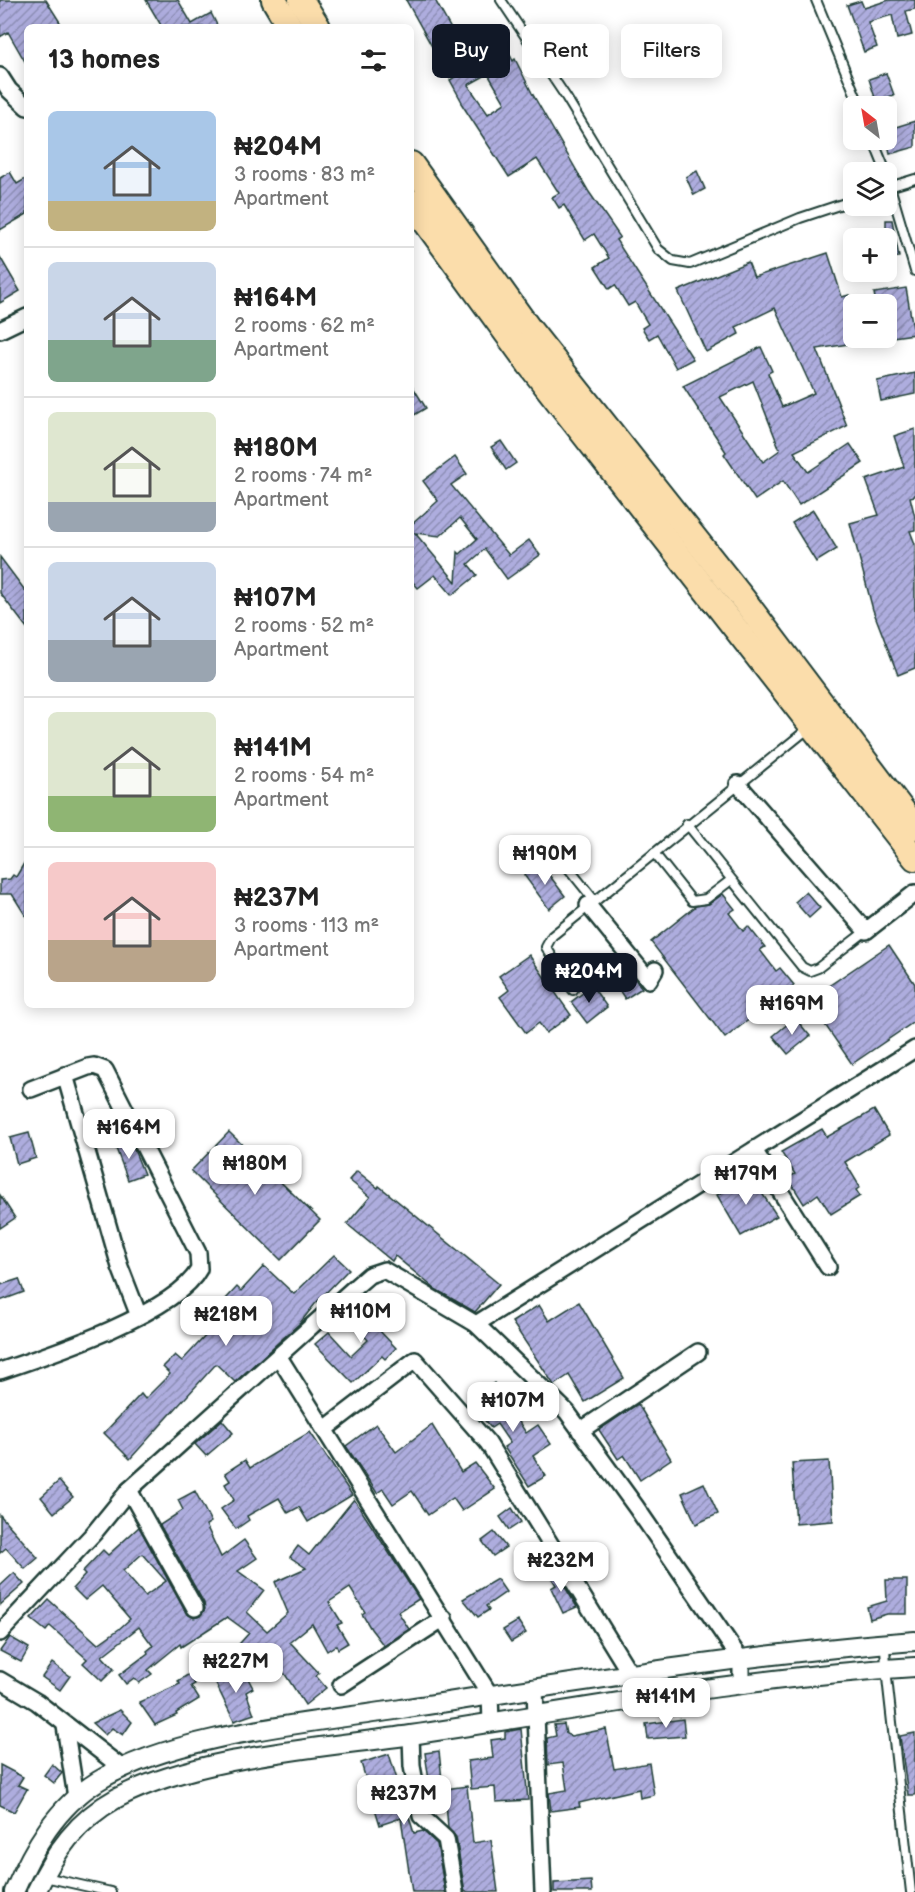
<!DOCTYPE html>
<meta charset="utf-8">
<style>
body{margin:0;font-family:"Balsamiq Sans",sans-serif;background:#f2f2f2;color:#222;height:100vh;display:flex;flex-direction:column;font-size:22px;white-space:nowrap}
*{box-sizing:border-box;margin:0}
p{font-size:20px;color:#767676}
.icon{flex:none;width:33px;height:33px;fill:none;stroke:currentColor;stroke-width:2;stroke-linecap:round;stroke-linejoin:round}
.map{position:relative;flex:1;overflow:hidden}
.drawer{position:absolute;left:24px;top:24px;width:390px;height:984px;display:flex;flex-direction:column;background:#fff;border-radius:9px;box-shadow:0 3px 15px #0003}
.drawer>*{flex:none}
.top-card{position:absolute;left:432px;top:24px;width:393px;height:54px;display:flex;gap:12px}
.needle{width:39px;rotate:329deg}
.buttons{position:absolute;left:843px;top:96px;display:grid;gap:12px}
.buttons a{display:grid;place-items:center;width:54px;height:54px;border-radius:9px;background:#fff;box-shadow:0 3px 15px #0003;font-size:30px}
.price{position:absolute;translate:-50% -51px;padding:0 14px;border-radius:12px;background:#fff;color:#222;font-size:20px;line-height:39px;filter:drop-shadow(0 2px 3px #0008)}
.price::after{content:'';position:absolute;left:50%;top:36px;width:18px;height:14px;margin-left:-9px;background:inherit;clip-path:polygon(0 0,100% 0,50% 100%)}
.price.current{background:#111827;color:#fff}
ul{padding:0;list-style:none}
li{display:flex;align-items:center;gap:18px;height:150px;padding:0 24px}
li+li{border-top:2px solid #e0e0e0}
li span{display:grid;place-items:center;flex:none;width:168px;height:120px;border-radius:9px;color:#555}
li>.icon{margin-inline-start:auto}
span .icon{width:72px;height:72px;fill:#fffc;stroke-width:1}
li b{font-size:26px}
h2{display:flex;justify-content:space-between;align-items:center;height:72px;padding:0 24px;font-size:26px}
.pill{padding:0 21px;border-radius:9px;background:#fff;box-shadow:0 3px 15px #0003;font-size:21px;line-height:54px}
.pill.current{background:#111827;color:#fff}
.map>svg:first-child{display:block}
</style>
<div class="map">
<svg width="915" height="1892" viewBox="0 0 915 1892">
<defs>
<pattern id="building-hatch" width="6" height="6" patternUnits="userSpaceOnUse" patternTransform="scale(1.5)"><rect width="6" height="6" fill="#aeadde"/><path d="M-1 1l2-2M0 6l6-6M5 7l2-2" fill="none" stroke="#8d8eb5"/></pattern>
</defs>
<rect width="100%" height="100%" fill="#fff"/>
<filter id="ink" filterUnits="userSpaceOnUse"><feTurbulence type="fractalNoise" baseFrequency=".0167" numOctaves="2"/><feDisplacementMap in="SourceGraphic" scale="12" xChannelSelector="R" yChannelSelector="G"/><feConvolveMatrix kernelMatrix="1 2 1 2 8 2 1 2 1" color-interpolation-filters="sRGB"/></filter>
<g filter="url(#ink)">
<!-- building -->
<g fill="url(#building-hatch)" stroke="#1f3d34" stroke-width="1.5" fill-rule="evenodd">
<polygon points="0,0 46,0 63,27 27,27 27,65 8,32 0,37"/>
<polygon points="146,0 178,0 192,24 211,13 218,27 162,27"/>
<path d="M406 0H435L473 69 508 51 513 61 515 59 532 93 589 192 620 237 616 240 693 359 676 368 657 334 649 339 642 328 648 324 635 302 628 306 615 285 609 289 595 267 609 258 594 234 585 240 564 205 559 208 552 197 559 193 537 159 509 177 461 103 462 102 450 80 455 77 444 57 439 59ZM488 74 505 103 488 114 468 85Z"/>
<polygon points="889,0 915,0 915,9 906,11 912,35 897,39 892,15 868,22 877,47 864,52 847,5 861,1 864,8"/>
<polygon points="886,73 894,95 876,101 869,79"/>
<polygon points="915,121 915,147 890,154 886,130"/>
<polygon points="697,171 705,189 694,195 686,177"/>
<polygon points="10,172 17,184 27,178 27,214 0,230 0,178"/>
<polygon points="886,220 892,220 899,257 886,259"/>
<path d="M828 253 842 297 849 295 854 312V343L817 349 847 426 794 452 808 472 850 444 863 463 799 505 783 481 755 500 724 454 726 452 683 386 761 347 772 371 768 373 782 407 814 393 775 308 736 327 739 334 706 352 678 291 748 262 754 277ZM753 381 780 450 763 462 720 397Z"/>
<polygon points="0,257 20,291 0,303"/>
<polygon points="906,288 914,334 886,338 886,304 876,304 874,293"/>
<polygon points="915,373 915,394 881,401 877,381"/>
<polygon points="411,384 426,408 411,417"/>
<polygon points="915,429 915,496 910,497 915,517 915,530 910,531 915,544 915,668 898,675 873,610 850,523 879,515 866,480 904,467 894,436"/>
<polygon points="501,441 516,463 506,470 491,447"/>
<path d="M455 457 467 474 451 485 509 555 529 540 540 555 507 579 485 549 468 564 477 575 452 595 435 575 418 588 411 580V525L438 501 423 481ZM460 518 477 539 460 554 458 552 456 582 415 533 440 536Z"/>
<polygon points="813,510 837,549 816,562 792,523"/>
<polygon points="0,557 27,593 27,628 0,593"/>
<polygon points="27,858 27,918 12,894 0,894 0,880 10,879 13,875 16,877"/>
<polygon points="540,863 565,896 549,909 524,875"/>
<polygon points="806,892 820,908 809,918 795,902"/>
<polygon points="723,894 735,909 729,913 743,931 748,926 765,947 760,950 776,971 780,968 794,985 725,1038 651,942 696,906 709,904"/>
<polygon points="889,945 915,984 915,1021 852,1064 808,1000"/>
<polygon points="529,955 571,1015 546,1033 539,1023 526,1033 500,997 509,990 499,976"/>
<polygon points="618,958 642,988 625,999 604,967"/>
<polygon points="592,986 607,1007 587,1023 571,1002"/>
<polygon points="795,1018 810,1036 788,1054 773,1036"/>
<polygon points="874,1110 889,1135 845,1162 860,1187 856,1190 860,1196 831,1214 818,1194 804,1204 788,1178 795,1174 781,1152 822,1129 827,1137"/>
<polygon points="229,1132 320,1220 281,1260 191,1171"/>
<polygon points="29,1133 36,1158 17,1164 10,1138"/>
<polygon points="130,1140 144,1174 128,1180 115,1146"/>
<polygon points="357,1171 378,1188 379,1186 499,1284 475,1312 435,1289 395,1256 392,1261 347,1224 370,1197 349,1180"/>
<polygon points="750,1175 777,1216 741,1236 717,1195"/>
<polygon points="0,1195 15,1218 0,1228"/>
<polygon points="334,1255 349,1269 315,1304 300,1323 235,1382 216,1364 130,1459 104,1433 141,1394 145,1399 170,1374 163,1367 175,1355 182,1361 208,1333 204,1329 230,1302 226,1299 237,1287 241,1291 264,1266 294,1294"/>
<polygon points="19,1279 24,1292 0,1301 0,1285"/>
<polygon points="378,1299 393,1315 378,1329 396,1348 385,1359 382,1356 353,1383 315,1344 329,1332 351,1356 368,1340 352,1323"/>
<polygon points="579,1302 624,1378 585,1402 569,1375 554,1385 512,1322 539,1305 549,1321"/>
<polygon points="494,1383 526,1433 538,1425 551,1444 533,1456 546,1476 529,1486 504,1447 510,1443 497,1424 491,1428 468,1400"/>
<polygon points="638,1404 671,1459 640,1480 624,1455 618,1459 599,1430"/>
<polygon points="222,1420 233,1433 206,1456 195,1444"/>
<polygon points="376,1424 396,1452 432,1425 461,1472 475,1463 495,1489 462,1511 453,1498 428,1515 412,1491 393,1504 383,1489 377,1493 346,1446"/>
<polygon points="310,1432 352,1495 308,1522 299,1507 288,1513 279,1498 247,1516 249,1520 236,1529 221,1509 234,1500 225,1484 230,1481 225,1473 245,1460 250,1468"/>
<polygon points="829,1461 833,1521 796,1524 792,1463"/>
<polygon points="59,1481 73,1497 54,1513 41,1497"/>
<polygon points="704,1483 718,1514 696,1524 682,1493"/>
<path d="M195 1491 211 1522 206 1525 221 1557 244 1540 257 1558 238 1571 264 1590 247 1612 267 1631 288 1613 275 1582 306 1568 290 1557 298 1546 309 1555 354 1499 419 1599 398 1612 409 1629 384 1646 371 1629 362 1614 365 1612 350 1588 329 1602 342 1623 337 1625 348 1643 338 1649 336 1645 327 1651 312 1624 290 1642 319 1673 316 1676 326 1688 305 1705 277 1662 262 1648 246 1666 232 1652 249 1633 227 1617 181 1647 180 1644 148 1670 152 1674 139 1683 134 1678 126 1684 119 1675 148 1653 147 1651 153 1646 139 1627 102 1656 114 1669 102 1681 83 1663 87 1659 50 1626 46 1631 31 1619 49 1600 98 1644 119 1629 130 1619 102 1586 85 1600 73 1588 85 1575 82 1572 103 1550 108 1555 139 1527 186 1613 194 1618 200 1616 205 1609 204 1603 160 1525 183 1510 178 1500ZM142 1554 166 1581 145 1596 123 1571Z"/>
<polygon points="512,1508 521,1522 509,1530 500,1517"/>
<polygon points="0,1515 38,1558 25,1569 6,1548 0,1553"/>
<polygon points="494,1532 506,1547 493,1556 482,1541"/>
<polygon points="553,1567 577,1607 563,1613 551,1588 556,1585 547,1571"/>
<polygon points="14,1573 24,1584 0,1605 0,1586"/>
<polygon points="497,1579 506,1592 486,1606 489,1610 478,1617 463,1599"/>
<polygon points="886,1580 907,1580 907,1614 887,1614 870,1619 867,1607 887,1601"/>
<polygon points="518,1621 526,1633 511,1642 503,1630"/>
<polygon points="10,1637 29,1648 21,1662 0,1651"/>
<polygon points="52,1663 70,1676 60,1690 42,1677"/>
<polygon points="242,1667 253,1688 246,1692 254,1714 234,1721 215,1682"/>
<polygon points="189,1674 195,1684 191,1686 199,1699 176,1713 177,1715 155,1725 139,1702 180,1684 178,1681"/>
<polygon points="120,1710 132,1722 123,1735 112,1728 105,1735 92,1723"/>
<polygon points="683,1719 685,1736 648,1739 646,1724"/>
<polygon points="564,1724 566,1734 571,1736 606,1729 614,1769 649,1763 654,1795 640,1798 639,1789 579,1803 580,1807 551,1811 549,1793 567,1790 563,1763 548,1765 547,1738 556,1736 554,1725"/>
<polygon points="521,1729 528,1800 496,1802 495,1787 471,1789 468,1761 493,1758 491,1740 505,1738 505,1732"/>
<polygon points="915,1733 915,1795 908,1795 900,1736"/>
<polygon points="439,1751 444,1799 432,1801 425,1753"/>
<polygon points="389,1754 414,1833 423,1831 437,1844 445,1892 412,1892 401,1818 380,1825 361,1763"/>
<polygon points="52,1764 62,1773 54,1783 44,1775"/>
<polygon points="0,1765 23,1777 18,1785 27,1789 14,1812 0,1805"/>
<polygon points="467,1786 473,1843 491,1840 498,1892 465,1892 456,1837 448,1828 445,1789"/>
<polygon points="591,1881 592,1892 554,1892 554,1883"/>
</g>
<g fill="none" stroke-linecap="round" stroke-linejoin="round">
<!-- service casing -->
<g stroke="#1f3d34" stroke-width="12">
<g id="service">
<polyline points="501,0 566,97 658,249 673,261 690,264 800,218 854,200"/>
<polyline points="816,0 860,106"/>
<polyline points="873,140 886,172"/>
<polyline points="886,173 915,271"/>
<polyline points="886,188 915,179"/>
<polyline points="687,824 802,967 810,971 818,968 866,931"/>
<polyline points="654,853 692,901 706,899 731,880"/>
<polyline points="561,859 594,900"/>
<polyline points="573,990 546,947 552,936 809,728"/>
<polyline points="885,1644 886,1669 911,1892"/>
<polyline points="45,1877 111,1892"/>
</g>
</g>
<!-- minor casing -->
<g stroke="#1f3d34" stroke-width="20">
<g id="minor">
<polyline points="0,76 9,90 27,107"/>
<polyline points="0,330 27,317"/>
<polyline points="738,784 866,931 915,893"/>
<polyline points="588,905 649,980 655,970"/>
<polyline points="65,1075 120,1267 139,1316"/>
<polyline points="754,1150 828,1267"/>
<polyline points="476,1324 915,1049"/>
<polyline points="279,1357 490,1695 491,1722"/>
<path d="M0 1371C48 1355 176 1313 199 1269L198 1253 105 1070 94 1066 88 1067 31 1089"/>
<polyline points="325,1429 415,1360 488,1443 631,1675 635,1700"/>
<polyline points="580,1431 698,1352"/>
<polyline points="129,1490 195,1608"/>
<polyline points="0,1633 94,1533 129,1490 354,1288 369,1275 384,1270 476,1324 567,1412 636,1507 741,1660 741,1685"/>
<polyline points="0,1680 37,1702 122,1768"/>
<polyline points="341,1685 444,1618"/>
<polyline points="535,1689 543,1892"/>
<polyline points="65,1726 76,1797"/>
<polyline points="411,1735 412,1766 421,1816 446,1839 455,1892"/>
</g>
</g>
<!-- tertiary casing -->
<g stroke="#1f3d34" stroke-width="22">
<g id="tertiary">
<path d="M14 1892C33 1848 56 1807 98 1781 174 1734 312 1723 401 1709 572 1683 743 1654 915 1641"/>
<path d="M36 1892C55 1852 77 1820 117 1798 197 1756 321 1748 411 1735 578 1710 746 1677 915 1667"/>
</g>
</g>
<!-- primary casing -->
<g stroke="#1f3d34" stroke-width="28">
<g id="primary">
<polyline points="274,0 290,27"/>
<polyline points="301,0 318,27"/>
<polyline points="411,164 529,329 743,599 915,827"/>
<polyline points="411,202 529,364 915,858"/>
</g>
</g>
<!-- service -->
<use href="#service" stroke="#fff" stroke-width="8"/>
<!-- minor -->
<use href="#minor" stroke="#fff" stroke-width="15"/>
<!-- tertiary -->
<use href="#tertiary" stroke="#fff" stroke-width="18"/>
<!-- primary -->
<use href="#primary" stroke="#fbddab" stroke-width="24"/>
</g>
</g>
</svg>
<div class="buttons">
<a><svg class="needle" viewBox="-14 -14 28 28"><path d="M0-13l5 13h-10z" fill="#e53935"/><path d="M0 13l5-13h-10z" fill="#767676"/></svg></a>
<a><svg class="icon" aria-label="layers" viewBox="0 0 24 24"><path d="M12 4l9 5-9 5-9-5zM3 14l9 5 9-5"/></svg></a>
<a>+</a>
<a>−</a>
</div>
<b class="price" style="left:545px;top:886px">₦190M</b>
<b class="price current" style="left:589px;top:1004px">₦204M</b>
<b class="price" style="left:792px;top:1036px">₦169M</b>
<b class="price" style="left:129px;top:1160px">₦164M</b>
<b class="price" style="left:255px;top:1196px">₦180M</b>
<b class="price" style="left:746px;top:1206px">₦179M</b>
<b class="price" style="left:361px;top:1344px">₦110M</b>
<b class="price" style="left:226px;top:1347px">₦218M</b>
<b class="price" style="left:513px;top:1433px">₦107M</b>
<b class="price" style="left:561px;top:1593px">₦232M</b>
<b class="price" style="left:236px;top:1694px">₦227M</b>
<b class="price" style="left:666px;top:1729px">₦141M</b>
<b class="price" style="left:404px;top:1826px">₦237M</b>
<div class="top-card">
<a class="pill current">Buy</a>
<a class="pill">Rent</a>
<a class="pill">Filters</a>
</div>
<section class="drawer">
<h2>13 homes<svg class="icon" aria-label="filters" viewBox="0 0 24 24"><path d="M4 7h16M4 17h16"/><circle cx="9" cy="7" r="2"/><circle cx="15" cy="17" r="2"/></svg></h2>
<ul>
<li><span style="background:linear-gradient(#a9c7e8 75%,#c2b280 0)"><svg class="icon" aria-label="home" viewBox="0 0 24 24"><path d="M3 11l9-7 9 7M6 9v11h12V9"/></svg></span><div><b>₦204M</b><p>3 rooms · 83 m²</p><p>Apartment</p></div></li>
<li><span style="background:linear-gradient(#c9d6e8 65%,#7fa58c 0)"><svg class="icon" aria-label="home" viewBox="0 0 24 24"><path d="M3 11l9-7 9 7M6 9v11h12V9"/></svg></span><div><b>₦164M</b><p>2 rooms · 62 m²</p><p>Apartment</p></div></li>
<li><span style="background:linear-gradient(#dfe7d0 75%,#9aa5b1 0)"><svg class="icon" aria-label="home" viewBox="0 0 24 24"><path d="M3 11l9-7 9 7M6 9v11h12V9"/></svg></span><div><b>₦180M</b><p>2 rooms · 74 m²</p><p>Apartment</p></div></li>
<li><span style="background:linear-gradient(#c9d6e8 65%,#9aa5b1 0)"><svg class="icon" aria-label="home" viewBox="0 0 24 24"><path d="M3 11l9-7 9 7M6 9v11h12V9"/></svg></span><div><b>₦107M</b><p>2 rooms · 52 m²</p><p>Apartment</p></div></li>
<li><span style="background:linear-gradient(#dfe7d0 70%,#8fb573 0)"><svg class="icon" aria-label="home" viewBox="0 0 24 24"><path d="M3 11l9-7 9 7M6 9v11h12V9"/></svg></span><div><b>₦141M</b><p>2 rooms · 54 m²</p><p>Apartment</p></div></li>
<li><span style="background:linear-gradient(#f6c9c9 65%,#b9a48a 0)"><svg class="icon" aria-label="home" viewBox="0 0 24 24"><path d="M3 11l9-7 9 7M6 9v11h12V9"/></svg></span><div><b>₦237M</b><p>3 rooms · 113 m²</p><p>Apartment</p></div></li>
</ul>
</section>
</div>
